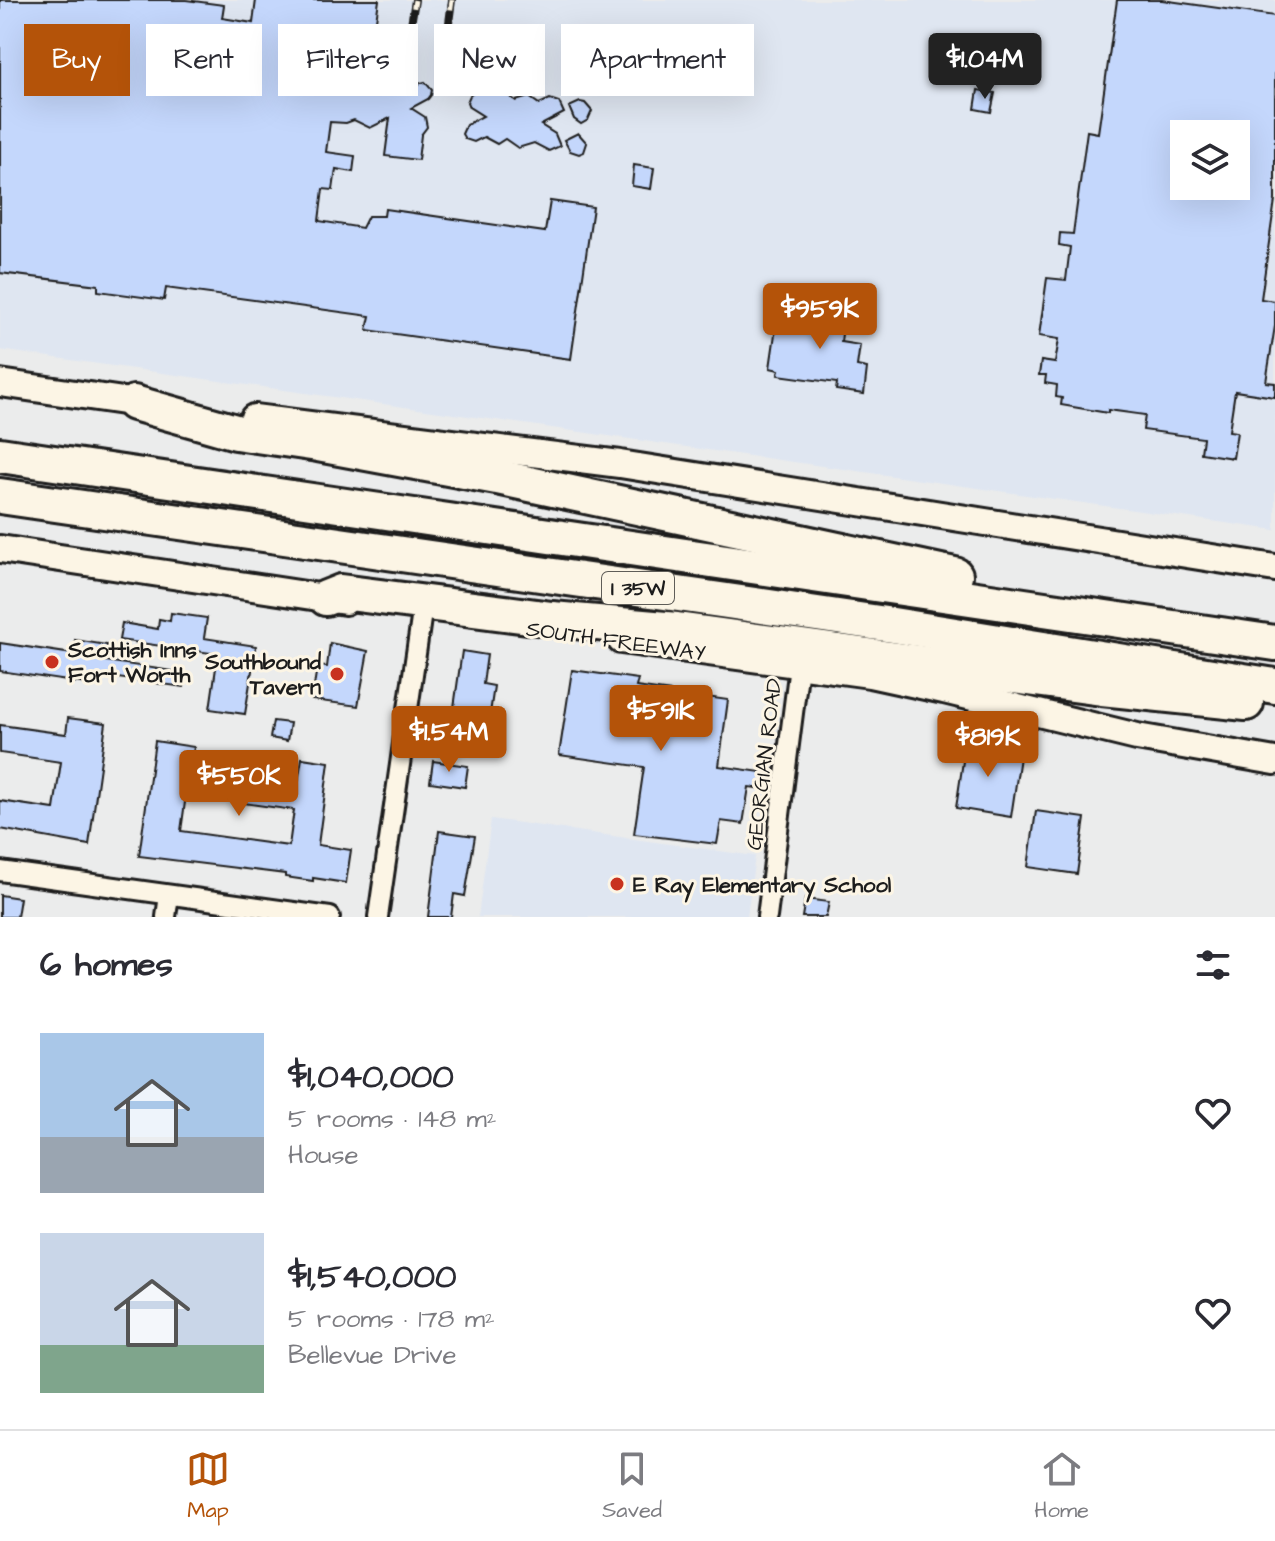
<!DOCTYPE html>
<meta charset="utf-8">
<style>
body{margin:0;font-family:"Architects Daughter",sans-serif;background:#f7f7f7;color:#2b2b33;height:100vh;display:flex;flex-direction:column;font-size:30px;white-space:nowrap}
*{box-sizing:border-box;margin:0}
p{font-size:26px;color:#7c7c81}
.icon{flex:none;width:44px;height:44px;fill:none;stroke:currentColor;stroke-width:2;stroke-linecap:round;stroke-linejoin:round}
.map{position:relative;height:917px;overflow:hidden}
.sheet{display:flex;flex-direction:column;background:#fff;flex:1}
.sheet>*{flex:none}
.guide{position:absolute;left:24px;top:24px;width:800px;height:72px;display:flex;gap:16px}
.fabs{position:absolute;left:1170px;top:120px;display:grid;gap:16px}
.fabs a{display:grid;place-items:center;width:80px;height:80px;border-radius:0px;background:#fff;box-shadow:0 8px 32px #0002;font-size:40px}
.price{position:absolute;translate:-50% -68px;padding:0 18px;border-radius:8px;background:#b45309;color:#fff;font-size:26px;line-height:52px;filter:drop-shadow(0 2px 4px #0008)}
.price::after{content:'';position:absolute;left:50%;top:48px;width:24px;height:18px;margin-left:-12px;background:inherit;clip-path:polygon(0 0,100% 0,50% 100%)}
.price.on{background:#222;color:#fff}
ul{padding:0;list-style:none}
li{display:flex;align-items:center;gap:24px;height:200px;padding:0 40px}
li span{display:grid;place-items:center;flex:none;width:224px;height:160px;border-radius:0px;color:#555}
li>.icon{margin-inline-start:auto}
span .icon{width:96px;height:96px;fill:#fffc;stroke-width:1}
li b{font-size:34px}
h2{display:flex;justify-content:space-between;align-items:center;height:96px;padding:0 40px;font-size:34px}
.tag{padding:0 28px;border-radius:0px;background:#fff;box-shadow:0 8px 32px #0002;font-size:28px;line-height:72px}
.tag.on{background:#b45309;color:#fff}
.menu{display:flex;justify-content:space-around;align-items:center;height:112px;border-top:2px solid #e1e1e2;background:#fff;font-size:22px;color:#7c7c81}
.menu a{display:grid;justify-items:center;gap:4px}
.menu .on{color:#b45309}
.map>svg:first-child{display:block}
</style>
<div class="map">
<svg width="1275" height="917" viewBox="0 0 1275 917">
<rect width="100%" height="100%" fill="#ebecec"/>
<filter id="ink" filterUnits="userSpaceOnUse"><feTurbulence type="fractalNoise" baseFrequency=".0125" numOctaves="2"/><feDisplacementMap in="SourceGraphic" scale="16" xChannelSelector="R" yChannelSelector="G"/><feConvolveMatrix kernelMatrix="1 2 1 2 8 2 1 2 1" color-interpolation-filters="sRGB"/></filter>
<g filter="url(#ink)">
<!-- built -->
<g fill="#dfe6f1" fill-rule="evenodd">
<path d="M0 0H1275V530L0 350ZM1184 134H1236V186H1184Z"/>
<polygon points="491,819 755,856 747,917 478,917"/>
</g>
<!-- building -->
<g fill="#c4d7fc" stroke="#1c1c1c" stroke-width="2" fill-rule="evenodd">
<polygon points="0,0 186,0 224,5 222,18 253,23 256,0 379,0 372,48 341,44 338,70 352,72 363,80 376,76 386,83 395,79 410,86 425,82 432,90 431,95 428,99 411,108 425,117 427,127 421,135 418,160 385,156 390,118 370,128 354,120 346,123 330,122 326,152 355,156 353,172 336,169 333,190 323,189 319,221 362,228 368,216 384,216 385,209 545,232 550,201 593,207 571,359 367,330 370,316 166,288 164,300 98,291 98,285 0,273"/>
<path d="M1117 0H1162L1275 16V200L1261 299 1275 301V326L1266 382 1275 383V397L1235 391 1229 431 1237 432 1233 458 1201 453 1203 438 1143 430 1145 415 1108 410V413L1061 405 1062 398 1056 397 1057 385 1045 383 1046 375H1039L1041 361 1055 363 1059 339 1039 336 1047 278 1066 280 1070 247 1059 245 1060 233 1073 234 1087 131 1098 133ZM1184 134H1236V186H1184Z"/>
<circle cx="486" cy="39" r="10"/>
<polygon points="482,60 491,69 480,91 503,92 516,101 529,97 539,104 550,99 559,102 564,113 541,125 555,134 560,146 549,151 534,143 518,148 505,139 497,144 484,137 474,142 465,139 462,134 466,125 483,116 469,107 467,102 471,93 480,91 472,73 475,63"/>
<polygon points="978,90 995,93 991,112 975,109"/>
<polygon points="580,102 585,103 592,111 588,120 581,124 574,119 569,107"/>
<polygon points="578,133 587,143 584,152 579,154 570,151 564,140"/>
<polygon points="634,165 654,168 651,189 632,186"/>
<polygon points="821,298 846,301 841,342 860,345 857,366 867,368 864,394 836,390 837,383 778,375 779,370 770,368 776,327 786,328 787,323 817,327"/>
<polygon points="171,613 207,618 204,638 256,646 245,714 210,709 218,654 119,640 122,623 158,629 159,619 170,621"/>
<polygon points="75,640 107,645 105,661 186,673 184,687 103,676 101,686 0,671 0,643 73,654"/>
<polygon points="330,643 368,651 358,706 312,700 317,666 327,667"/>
<polygon points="462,651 487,655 483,684 494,686 486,741 450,736"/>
<polygon points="572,670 638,679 636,687 728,700 719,766 768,773 765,789 749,787 743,824 721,821 717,844 634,834 644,767 559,755"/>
<polygon points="68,718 106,723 89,845 0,829 0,801 54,809 61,762 0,753 0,725 66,734"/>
<polygon points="273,721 290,723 287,741 270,738"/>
<path d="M155 741 194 747 191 766 298 782 302 758 329 762 318 845 351 850 346 883 313 878V881L285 877V874L139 856ZM186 795 294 810 289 846 181 831Z"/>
<polygon points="966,741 1021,750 1011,817 956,808"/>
<polygon points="433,761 468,766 465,787 430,782"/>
<polygon points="1036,811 1085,818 1077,874 1028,867"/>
<polygon points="439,831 475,836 465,896 454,894 451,917 428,917"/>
<polygon points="0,895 20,898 17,917 0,917"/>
<polygon points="805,899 829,902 826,917 802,917"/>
</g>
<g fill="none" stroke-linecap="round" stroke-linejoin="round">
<!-- minor casing -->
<g stroke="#1c1c1c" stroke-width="24">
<g id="minor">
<polyline points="0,871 330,917"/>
<polyline points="166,917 169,895"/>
<polyline points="378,917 422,612"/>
<polyline points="767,917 799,666"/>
</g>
</g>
<!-- secondary casing -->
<g stroke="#1c1c1c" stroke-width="32">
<g id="secondary">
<polyline points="0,383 151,405"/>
<polyline points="254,418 620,464 1275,568"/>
<polyline points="0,549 345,601"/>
<polyline points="621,640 870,674 944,690 1137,737 1275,761"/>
</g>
</g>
<!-- motorway casing -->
<g stroke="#1c1c1c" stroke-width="40">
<g id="motorway">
<polyline points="134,403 236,432 318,444 497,477 955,575"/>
<polyline points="0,455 1275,643"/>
<polyline points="0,496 893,625 1275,686"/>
<polyline points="326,598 341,592 552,619 677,630 1102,688 1246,703"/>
</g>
</g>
<!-- minor -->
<use href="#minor" stroke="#fcf5e5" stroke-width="18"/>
<!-- secondary -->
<use href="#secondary" stroke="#fcf5e5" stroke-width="26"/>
<!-- motorway -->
<use href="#motorway" stroke="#fcf5e5" stroke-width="34"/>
<!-- rail casing -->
<g stroke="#1c1c1c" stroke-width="8">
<g id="rail">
<polyline points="404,67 415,0"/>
<polyline points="443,69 452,0"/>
</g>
</g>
<!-- rail -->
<use href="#rail" stroke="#fcf5e5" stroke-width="5" stroke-dasharray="15" stroke-linecap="butt"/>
</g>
</g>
<!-- markers -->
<g fill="#c8321e" stroke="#fcf5e5" stroke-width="3">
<circle cx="52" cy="662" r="8"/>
<circle cx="337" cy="674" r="8"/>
<circle cx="617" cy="884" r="8"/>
</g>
<g text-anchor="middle" stroke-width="6" stroke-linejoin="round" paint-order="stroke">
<!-- shield labels -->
<rect fill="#fcf5e5" stroke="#5f5d58" stroke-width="2" x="602" y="572" width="72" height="32" rx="6"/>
<g font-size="20" font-weight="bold" fill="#1c1c1c">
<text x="638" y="595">I 35W</text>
</g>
<!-- street labels -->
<g font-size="22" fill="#1c1c1c" stroke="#fcf5e5">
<text transform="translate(616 640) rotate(8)" y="8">SOUTH FREEWAY</text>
<text transform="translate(763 764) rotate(-83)" y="8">GEORGIAN ROAD</text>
</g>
<!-- poi labels -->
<g font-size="22" font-weight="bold" fill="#1c1c1c" stroke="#fcf5e5" text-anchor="start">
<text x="68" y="657">Scottish Inns<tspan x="68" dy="25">Fort Worth</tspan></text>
<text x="321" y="669" text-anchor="end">Southbound<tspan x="321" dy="25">Tavern</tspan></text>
<text x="633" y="892">E Ray Elementary School</text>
</g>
</g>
</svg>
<div class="fabs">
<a><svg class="icon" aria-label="layers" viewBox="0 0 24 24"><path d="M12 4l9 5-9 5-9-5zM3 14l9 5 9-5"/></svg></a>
</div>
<b class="price on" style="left:985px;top:101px">$1.04M</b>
<b class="price" style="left:820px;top:351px">$959K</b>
<b class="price" style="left:661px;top:753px">$591K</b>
<b class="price" style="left:449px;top:774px">$1.54M</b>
<b class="price" style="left:988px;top:779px">$819K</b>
<b class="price" style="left:239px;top:818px">$550K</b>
<div class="guide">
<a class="tag on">Buy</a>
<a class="tag">Rent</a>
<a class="tag">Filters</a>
<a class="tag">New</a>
<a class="tag">Apartment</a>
</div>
</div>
<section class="sheet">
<h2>6 homes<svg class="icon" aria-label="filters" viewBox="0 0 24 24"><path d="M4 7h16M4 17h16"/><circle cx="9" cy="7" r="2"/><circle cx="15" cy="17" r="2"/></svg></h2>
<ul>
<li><span style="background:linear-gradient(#a9c7e8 65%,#9aa5b1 0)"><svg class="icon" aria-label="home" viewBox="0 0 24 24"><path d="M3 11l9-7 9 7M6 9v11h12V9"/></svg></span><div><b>$1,040,000</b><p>5 rooms · 148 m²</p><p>House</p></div><svg class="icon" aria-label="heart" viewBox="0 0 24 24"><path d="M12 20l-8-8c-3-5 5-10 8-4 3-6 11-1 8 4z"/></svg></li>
<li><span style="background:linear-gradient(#c9d6e8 70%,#7fa58c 0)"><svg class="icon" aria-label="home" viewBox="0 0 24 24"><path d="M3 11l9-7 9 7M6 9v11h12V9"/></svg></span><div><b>$1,540,000</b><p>5 rooms · 178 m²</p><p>Bellevue Drive</p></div><svg class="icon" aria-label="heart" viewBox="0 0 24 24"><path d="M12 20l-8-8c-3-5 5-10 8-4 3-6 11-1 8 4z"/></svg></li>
</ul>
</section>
<nav class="menu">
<a class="on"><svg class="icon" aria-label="map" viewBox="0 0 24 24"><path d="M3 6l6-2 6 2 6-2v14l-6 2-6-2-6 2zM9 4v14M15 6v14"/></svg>Map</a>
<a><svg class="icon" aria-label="saved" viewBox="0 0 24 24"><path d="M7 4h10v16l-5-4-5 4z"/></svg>Saved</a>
<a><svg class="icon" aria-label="home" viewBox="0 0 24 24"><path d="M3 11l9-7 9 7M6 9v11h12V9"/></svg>Home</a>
</nav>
